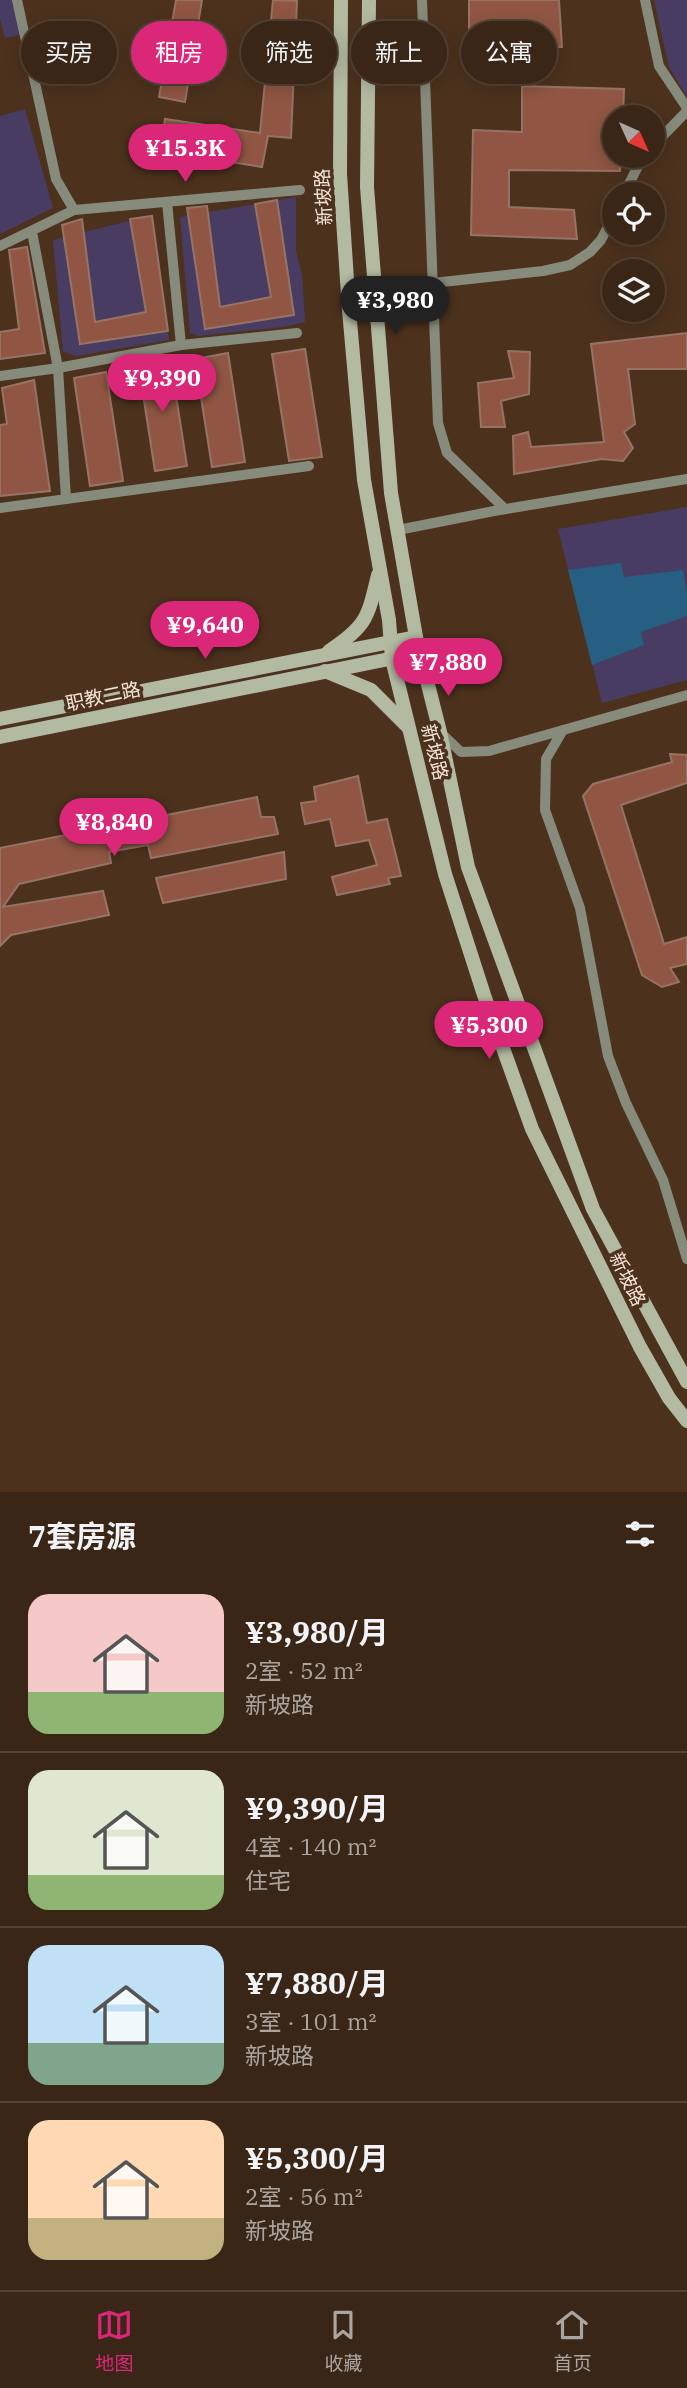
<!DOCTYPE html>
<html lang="zh">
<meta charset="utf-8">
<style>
body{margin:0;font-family:"IBM Plex Serif","Noto Sans SC",serif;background:#443223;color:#f1f3f6;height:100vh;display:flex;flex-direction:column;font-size:26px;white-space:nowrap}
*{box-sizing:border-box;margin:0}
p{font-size:23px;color:#aba5a1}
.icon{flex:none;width:38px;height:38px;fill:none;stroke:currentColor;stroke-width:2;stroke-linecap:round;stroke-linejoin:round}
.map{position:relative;height:1492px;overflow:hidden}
.sheet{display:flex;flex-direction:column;background:#392616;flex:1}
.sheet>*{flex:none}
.banner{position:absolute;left:21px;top:21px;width:646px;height:63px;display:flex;gap:14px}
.needle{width:46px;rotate:135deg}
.buttons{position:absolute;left:602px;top:105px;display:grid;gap:14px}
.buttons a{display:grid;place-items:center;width:63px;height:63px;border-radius:50%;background:#392616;box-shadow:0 4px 18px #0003,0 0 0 2px #534335;font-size:35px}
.price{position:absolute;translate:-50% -60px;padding:0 16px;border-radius:24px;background:#db2777;color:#fff;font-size:23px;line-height:46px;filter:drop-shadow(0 2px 4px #0008)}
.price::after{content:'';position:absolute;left:50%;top:42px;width:21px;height:16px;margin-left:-10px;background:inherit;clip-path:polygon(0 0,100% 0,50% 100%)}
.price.current{background:#222;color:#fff}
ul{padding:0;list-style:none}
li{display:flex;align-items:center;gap:21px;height:175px;padding:0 28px}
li+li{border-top:2px solid #534335}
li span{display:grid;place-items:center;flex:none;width:196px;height:140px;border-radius:21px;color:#555}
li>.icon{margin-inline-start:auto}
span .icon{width:84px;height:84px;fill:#fffc;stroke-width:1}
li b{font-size:30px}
h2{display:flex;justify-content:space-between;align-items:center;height:84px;padding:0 28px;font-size:30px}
.tag{padding:0 24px;border-radius:32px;background:#392616;box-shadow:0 4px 18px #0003,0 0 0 2px #534335;font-size:24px;line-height:63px}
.tag.current{background:#db2777;color:#fff}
.tab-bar{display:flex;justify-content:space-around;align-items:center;height:98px;border-top:2px solid #534335;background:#392616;font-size:19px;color:#aba5a1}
.tab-bar a{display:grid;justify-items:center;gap:4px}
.tab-bar .current{color:#db2777}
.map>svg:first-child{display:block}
</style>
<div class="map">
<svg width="687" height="1492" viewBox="0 0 687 1492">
<rect width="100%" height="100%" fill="#4c321d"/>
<!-- green -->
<g fill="#493c62">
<polygon points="0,0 15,0 24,34 5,38 0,19"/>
<polygon points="654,0 687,0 687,97 669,67"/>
<polygon points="25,109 53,208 0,234 0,116"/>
<polygon points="296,197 296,251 302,275 305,322 283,327 198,336 190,333 180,217"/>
<polygon points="153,215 169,340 76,356 63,352 53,240"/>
<polygon points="687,507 687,680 602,703 558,529"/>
</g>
<!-- water -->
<polygon fill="#265f82" points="621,563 624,577 683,570 687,593 687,616 641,632 644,645 592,665 568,570"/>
<!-- building -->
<g fill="#905643" stroke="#977366" stroke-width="2">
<polygon points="176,0 202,0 185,102 159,97"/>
<polygon points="273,0 297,1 291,138 268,136 262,167 160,151 165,119 260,133"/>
<polygon points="469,0 559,0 562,47 469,45"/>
<polygon points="522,86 624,89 623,117 614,117 614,156 621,156 620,171 509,170 509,207 574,210 577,239 471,235 473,130 522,132"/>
<polygon points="277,200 294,315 205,329 187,208 207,206 220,307 271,297 255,204"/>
<polygon points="152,216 168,331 80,344 62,225 82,219 95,322 146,312 130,219"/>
<polygon points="27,247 45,353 0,359 0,332 19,329 9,250"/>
<polygon points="687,333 687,369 628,369 635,424 624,432 633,448 623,461 602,459 514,474 513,436 528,432 531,447 604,442 591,344"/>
<polygon points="305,349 322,457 289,461 272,354"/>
<polygon points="508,351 530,352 529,394 501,401 505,427 481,427 478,383 514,378"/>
<polygon points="228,353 245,462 212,467 195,359"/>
<polygon points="170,357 187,466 155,471 138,362"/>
<polygon points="106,372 123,481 90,486 74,378"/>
<polygon points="34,380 50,491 0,496 0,425 7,424 2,388"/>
<polygon points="670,754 687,755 687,783 621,805 664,944 687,937 687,964 670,968 679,982 662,987 642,975 583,796 593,784 672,762"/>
<polygon points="358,776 367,823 387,819 401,876 388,878 390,884 337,895 332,877 377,865 369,840 336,846 330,819 305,824 301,803 316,801 314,787"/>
<polygon points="257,797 261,817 274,817 278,834 151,858 148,845 109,852 111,863 19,884 3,907 103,891 109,915 11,935 0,946 0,848"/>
<polygon points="284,852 286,879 163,903 156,878"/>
</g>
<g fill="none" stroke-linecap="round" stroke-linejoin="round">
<!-- street -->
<g stroke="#878b7c" stroke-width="10">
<polyline points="422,0 438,423 447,453 505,509"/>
<polyline points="645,0 659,66 687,108"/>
<polyline points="653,146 687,111"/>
<polyline points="624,194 643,156"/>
<polyline points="167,202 181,345"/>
<polyline points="74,210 300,190"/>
<polyline points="32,232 58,368 66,499"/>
<polyline points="0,246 74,210 56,179 17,0"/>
<polyline points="433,283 543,271 570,265 590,252 601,240 614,215"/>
<polyline points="0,376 58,368 181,345 297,333"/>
<polyline points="0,508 309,466"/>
<polyline points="398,530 494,511 687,479"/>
<polyline points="563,730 546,759 545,810 580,908 608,1056 626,1103 663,1180 687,1259"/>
<polyline points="440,732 461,752 489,751 687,695"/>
</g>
<!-- secondary -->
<g stroke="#b3baa2" stroke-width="14">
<polyline points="341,0 340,174 349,310 364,480 389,620 392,659 445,874 484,995 532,1129 640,1347 669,1398 687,1421"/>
<polyline points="369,0 367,187 391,493 416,637 440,732 468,867 593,1209 687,1382"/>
<path d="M329 651C367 626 368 617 378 575"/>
<polyline points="325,671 371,690 408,727"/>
<polyline points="0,719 416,637"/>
<polyline points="0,737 419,653"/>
</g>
</g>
<g text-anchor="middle" stroke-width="7" stroke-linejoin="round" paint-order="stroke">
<!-- street labels -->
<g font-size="19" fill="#f5e4d7" stroke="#4c321d">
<text transform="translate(323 197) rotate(-93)" y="7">新坡路</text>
<text transform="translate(103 696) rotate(-12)" y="7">职教二路</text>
<text transform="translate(435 752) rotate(76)" y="7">新坡路</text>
<text transform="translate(628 1279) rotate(64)" y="7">新坡路</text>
</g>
</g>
</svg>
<div class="buttons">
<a><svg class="needle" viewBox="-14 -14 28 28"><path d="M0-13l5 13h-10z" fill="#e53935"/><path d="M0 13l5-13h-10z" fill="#aba5a1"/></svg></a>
<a><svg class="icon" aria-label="locate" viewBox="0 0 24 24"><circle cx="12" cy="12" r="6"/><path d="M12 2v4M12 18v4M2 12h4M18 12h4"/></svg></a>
<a><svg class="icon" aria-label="layers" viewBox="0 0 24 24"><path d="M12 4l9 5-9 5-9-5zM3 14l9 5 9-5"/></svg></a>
</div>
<b class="price" style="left:185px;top:184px">¥15.3K</b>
<b class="price current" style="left:395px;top:336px">¥3,980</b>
<b class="price" style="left:162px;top:414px">¥9,390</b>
<b class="price" style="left:205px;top:661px">¥9,640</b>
<b class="price" style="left:448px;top:698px">¥7,880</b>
<b class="price" style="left:114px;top:858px">¥8,840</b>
<b class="price" style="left:489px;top:1061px">¥5,300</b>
<div class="banner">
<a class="tag">买房</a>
<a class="tag current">租房</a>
<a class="tag">筛选</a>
<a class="tag">新上</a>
<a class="tag">公寓</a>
</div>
</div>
<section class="sheet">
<h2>7套房源<svg class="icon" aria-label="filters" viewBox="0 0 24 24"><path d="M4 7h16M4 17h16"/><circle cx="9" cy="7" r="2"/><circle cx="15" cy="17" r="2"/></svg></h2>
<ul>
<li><span style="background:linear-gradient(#f6c9c9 70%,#8fb573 0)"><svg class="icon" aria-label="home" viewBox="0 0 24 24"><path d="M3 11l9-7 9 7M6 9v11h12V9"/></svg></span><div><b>¥3,980/月</b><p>2室 · 52 m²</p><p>新坡路</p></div></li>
<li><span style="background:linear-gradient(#dfe7d0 75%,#8fb573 0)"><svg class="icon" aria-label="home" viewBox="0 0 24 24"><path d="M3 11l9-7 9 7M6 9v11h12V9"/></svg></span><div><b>¥9,390/月</b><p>4室 · 140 m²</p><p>住宅</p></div></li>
<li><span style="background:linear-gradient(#bfe0f5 70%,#7fa58c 0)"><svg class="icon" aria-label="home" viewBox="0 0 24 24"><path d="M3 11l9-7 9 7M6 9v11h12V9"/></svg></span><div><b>¥7,880/月</b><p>3室 · 101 m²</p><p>新坡路</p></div></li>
<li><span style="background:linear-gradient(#ffd9b3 70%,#c2b280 0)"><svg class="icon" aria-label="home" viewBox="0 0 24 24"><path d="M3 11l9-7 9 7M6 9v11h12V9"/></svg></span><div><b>¥5,300/月</b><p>2室 · 56 m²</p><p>新坡路</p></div></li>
</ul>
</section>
<nav class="tab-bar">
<a class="current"><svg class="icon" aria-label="map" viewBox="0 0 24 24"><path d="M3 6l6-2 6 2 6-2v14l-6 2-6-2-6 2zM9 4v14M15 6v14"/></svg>地图</a>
<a><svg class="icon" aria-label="saved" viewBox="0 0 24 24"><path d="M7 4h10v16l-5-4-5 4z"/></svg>收藏</a>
<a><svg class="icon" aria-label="home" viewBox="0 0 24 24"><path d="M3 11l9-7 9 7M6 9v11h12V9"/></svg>首页</a>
</nav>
